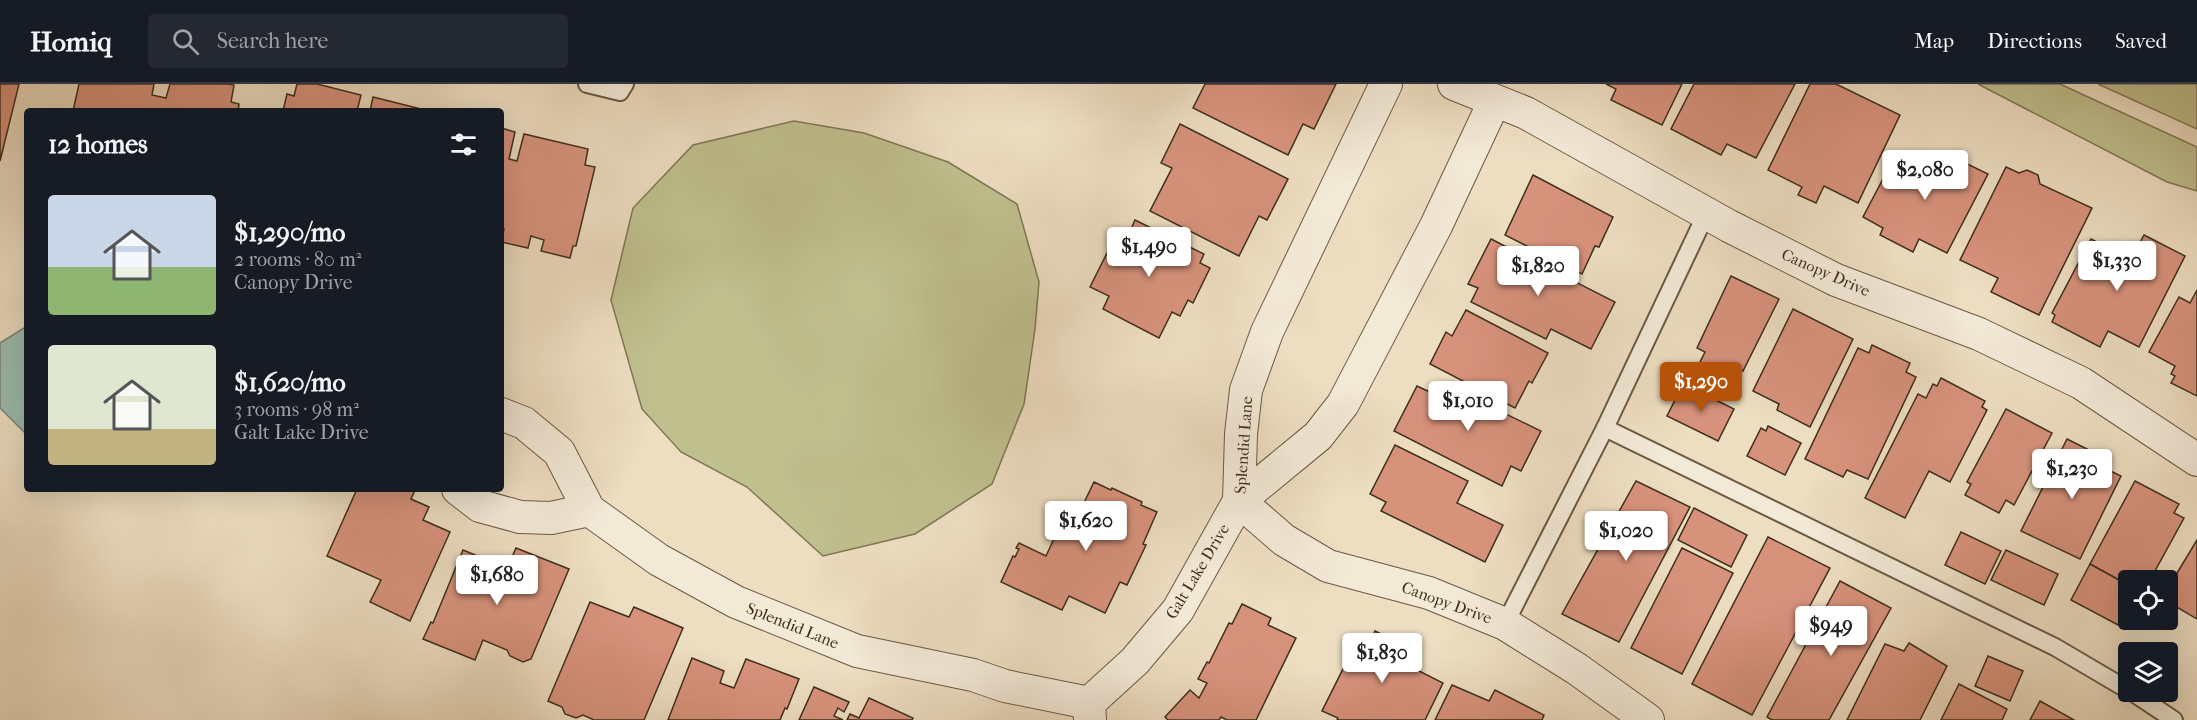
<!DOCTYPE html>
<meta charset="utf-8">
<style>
body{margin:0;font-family:"IM FELL French Canon",serif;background:#242831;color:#f1f3f6;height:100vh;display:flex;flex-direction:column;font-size:22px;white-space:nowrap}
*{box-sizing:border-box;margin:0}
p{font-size:20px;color:#9ea1a6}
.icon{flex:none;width:33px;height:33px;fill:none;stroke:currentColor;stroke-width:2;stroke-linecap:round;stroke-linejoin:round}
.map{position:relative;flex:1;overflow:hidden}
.drawer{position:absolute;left:24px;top:24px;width:480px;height:384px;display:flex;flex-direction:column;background:#171b24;border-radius:6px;box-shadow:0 6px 24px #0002}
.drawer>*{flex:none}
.tools{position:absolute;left:2118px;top:486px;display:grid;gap:12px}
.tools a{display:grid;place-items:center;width:60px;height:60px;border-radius:6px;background:#171b24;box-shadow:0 6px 24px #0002;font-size:30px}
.price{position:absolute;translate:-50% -51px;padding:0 14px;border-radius:6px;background:#fff;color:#222;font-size:20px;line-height:39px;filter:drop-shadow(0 2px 3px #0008)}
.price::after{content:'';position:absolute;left:50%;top:36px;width:18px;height:14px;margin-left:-9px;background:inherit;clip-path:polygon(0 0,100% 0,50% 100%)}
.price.on{background:#b45309;color:#fff}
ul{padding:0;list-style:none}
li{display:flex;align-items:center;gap:18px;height:150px;padding:0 24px}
li span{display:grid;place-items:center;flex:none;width:168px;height:120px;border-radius:6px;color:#555}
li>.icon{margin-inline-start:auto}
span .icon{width:72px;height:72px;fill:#fffc;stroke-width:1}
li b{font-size:26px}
h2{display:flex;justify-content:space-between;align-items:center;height:72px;padding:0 24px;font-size:26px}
header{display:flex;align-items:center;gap:36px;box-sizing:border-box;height:84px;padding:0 30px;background:#171b24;border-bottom:2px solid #363941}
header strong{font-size:28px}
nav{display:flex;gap:33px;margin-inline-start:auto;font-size:21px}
.search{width:420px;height:54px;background:#242831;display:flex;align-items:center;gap:15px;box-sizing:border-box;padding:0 21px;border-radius:6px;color:#9ea1a6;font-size:22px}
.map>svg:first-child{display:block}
</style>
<header>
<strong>Homiq</strong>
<div class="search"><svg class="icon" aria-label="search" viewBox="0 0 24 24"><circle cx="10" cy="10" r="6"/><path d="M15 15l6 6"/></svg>Search here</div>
<nav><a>Map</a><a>Directions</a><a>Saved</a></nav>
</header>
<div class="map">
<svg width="2197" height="636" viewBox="0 0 2197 636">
<rect width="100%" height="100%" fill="#edddc1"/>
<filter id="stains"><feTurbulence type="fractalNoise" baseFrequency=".00333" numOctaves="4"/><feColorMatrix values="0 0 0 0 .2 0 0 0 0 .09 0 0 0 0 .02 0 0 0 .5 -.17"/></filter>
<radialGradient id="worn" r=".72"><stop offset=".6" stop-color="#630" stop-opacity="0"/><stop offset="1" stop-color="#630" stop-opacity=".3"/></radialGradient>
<!-- green -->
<g fill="#c0bf8e" stroke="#7f7754" stroke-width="1.5">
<polygon points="1978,0 2060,0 2197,63 2197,107 2167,98"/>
<polygon points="2098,0 2197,0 2197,45"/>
<polygon points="794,37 864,49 948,78 1017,120 1039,198 1035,245 1024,320 992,400 915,450 823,472 747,403 681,368 642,325 611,216 633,124 693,61"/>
</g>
<!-- water -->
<polygon fill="#9abcae" stroke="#758473" stroke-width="1.5" points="27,242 27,351 0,324 0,259"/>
<!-- building -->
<g fill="#d7927c" stroke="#3e2f1b" stroke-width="1.5">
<polygon points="0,0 19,0 0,77"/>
<polygon points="79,0 154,0 152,11 166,14 170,0 228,0 234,1 231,18 239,20 238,27 73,27"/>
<polygon points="297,0 317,0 361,11 357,27 283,27 287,10 294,12"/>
<polygon points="1205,0 1336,0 1314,45 1303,40 1288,71 1193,24"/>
<polygon points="1606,0 1682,0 1662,41 1611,16 1616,5"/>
<polygon points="1694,0 1795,0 1756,74 1727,60 1721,71 1671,45"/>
<polygon points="1810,0 1836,0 1900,31 1858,119 1824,102 1816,119 1798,111 1802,103 1768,86"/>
<polygon points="373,13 429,27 370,27"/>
<polygon points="1180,40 1288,95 1267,136 1259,132 1239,172 1150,127 1172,84 1161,79"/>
<polygon points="501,44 515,48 509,75 517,77 524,50 588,65 585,81 595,83 576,162 573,162 570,174 541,167 544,156 531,152 528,164 501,158 504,145 501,144"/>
<polygon points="1925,67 1947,79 1951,72 1988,90 1947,169 1919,155 1913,168 1880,151 1883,144 1863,133 1895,72 1916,83"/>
<polygon points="2006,83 2019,89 2027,86 2038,91 2040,100 2092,124 2039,231 1991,208 1998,194 1960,176"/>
<polygon points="1533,91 1613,133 1599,163 1595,162 1582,190 1505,151"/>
<polygon points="1135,136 1204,170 1200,179 1210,184 1193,219 1188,216 1180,232 1172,228 1159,254 1103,225 1109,212 1090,203 1117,149 1127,154"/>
<polygon points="2144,151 2185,172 2139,263 2108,247 2100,263 2052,238 2055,231 2052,229 2091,155 2131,175"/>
<polygon points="1491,155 1615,218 1591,265 1551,245 1546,255 1471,218 1478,204 1468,200"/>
<polygon points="1731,192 1779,215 1743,287 1737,284 1732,294 1700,278 1705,268 1697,264"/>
<polygon points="2197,206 2197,312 2171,299 2175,292 2171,290 2175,282 2149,268 2179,213 2190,219"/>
<polygon points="1793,225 1853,255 1810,343 1777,326 1779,320 1753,307"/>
<polygon points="1466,226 1548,269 1532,299 1529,297 1515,324 1430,280 1446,248 1452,252"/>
<polygon points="1872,261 1910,279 1906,288 1916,293 1868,395 1847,386 1843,393 1805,375 1858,264 1869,269"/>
<polygon points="1941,294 1985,317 1982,323 1987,326 1950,398 1929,387 1905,434 1865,414 1918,310 1926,314 1933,300 1937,302"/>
<polygon points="1440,298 1541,347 1521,387 1511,382 1502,402 1394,347 1417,302 1434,310"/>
<polygon points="1688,302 1734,325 1718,357 1667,332 1677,312 1682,314"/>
<polygon points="2006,325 2052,349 2014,421 2006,416 1999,429 1965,411 1971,400 1967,398"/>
<polygon points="1768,342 1801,359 1785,391 1747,372 1761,344 1766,347"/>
<polygon points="2067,355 2107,375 2102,383 2121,392 2080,475 2021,447"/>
<polygon points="1395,361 1468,397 1457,419 1503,441 1485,478 1381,427 1386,418 1370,410"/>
<polygon points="1636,397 1690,423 1619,558 1562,530"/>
<polygon points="2135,397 2179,420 2174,429 2184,434 2150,496 2128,496 2128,501 2090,480"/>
<polygon points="1094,398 1111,406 1112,404 1142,418 1141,421 1157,428 1143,460 1146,461 1127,501 1120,498 1105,529 1069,512 1062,526 1001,498 1013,472 1015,473 1019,465 1016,464 1019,459 1046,472 1069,422 1080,427"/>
<polygon points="357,405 415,406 411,415 429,423 423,436 450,448 410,537 370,518 381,496 327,472"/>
<polygon points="1694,424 1747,451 1731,483 1678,456"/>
<polygon points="1961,448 2001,467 1985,500 1945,481"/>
<polygon points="1768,453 1830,484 1752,631 1692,600"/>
<polygon points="2197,456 2197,535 2168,518 2173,506 2168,504"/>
<polygon points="516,464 569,485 531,575 523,578 510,572 507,566 483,556 475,576 423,555 431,538 433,539 463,466 492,478 488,488 503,494"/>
<polygon points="1682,464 1733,489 1682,590 1631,564"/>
<polygon points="2006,466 2058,490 2044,521 1991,496"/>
<polygon points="2090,480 2128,501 2128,522 2118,541 2071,516"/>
<polygon points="1840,497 1891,524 1829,636 1772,636 1767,633"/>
<polygon points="590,518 629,533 634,523 683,544 644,636 594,636 583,631 576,634 565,630 562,623 548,617"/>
<polygon points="1242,520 1271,534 1268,541 1296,554 1256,636 1227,636 1221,633 1219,636 1168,636 1165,633 1190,606 1199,614 1207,599 1198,595 1207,578 1209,579 1229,539 1232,540"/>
<polygon points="1375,547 1420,569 1416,577 1421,579 1417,586 1443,599 1425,636 1337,636 1338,634 1322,627 1358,555 1369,560"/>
<polygon points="1909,559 1947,582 1920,636 1847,636 1885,560 1904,567"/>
<polygon points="1988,572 2023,587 2010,617 1975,602"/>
<polygon points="692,574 724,587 720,599 734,604 746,575 799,595 787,625 785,624 780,636 668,636"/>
<polygon points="1959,600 2007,625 2002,636 1941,636"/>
<polygon points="1452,601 1489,617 1495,606 1544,631 1542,636 1435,636"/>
<polygon points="814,603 849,618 844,628 838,624 834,632 843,636 799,636"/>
<polygon points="869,614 913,634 912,636 847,636 850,630 859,634"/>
<polygon points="2040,617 2074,636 2030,636"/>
</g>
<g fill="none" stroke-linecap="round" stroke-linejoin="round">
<!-- service casing -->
<g stroke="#6a5a44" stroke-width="20">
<g id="service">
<polyline points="587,0 620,8 625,0"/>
<polyline points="1605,344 2055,563 2128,606"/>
<polyline points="1505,540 1605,344 1706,130"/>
<polyline points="2132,608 2174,636"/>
</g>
</g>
<!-- minor casing -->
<g stroke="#6a5a44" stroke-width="34">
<g id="minor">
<polyline points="1454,0 1526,29 1729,142 1836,196 1979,250 2081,299 2197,376"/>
<polyline points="501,330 524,339 559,368 589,426 659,476 736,518 857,567 973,591 1005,602 1089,619"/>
<polyline points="458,405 480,422 520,433 551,434 589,426"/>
<polyline points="1239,417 1284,456 1328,482 1429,509 1505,540 1577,585 1648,636"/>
<polyline points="1239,417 1241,350 1246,306 1267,248 1386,0"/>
<polyline points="1090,636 1089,619 1135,577 1178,526 1239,417 1318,352 1343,320 1436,142 1494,18"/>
</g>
</g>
<!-- service -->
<use href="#service" stroke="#f3e9d7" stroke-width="16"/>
<!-- minor -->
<use href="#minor" stroke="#f3e9d7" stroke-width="32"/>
</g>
<g text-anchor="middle" stroke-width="6" stroke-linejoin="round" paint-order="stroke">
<!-- street labels -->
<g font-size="16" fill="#3e2f1b" stroke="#f3e9d7">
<text transform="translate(1826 188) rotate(24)" y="6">Canopy Drive</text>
<text transform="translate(1243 361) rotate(-86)" y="6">Splendid Lane</text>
<text transform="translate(1197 487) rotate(-59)" y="6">Galt Lake Drive</text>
<text transform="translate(1447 518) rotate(20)" y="6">Canopy Drive</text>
<text transform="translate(793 541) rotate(22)" y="6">Splendid Lane</text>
</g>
</g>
<rect width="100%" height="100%" filter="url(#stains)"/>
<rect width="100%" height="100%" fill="url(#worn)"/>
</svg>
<div class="tools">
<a><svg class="icon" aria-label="locate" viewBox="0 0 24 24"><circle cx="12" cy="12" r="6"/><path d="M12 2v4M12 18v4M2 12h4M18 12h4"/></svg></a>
<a><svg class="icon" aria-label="layers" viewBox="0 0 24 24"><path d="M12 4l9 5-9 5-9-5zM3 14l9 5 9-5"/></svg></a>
</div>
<b class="price" style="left:1925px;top:117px">$2,080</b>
<b class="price" style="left:1149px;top:194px">$1,490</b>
<b class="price" style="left:2117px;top:208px">$1,330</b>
<b class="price" style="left:1538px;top:213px">$1,820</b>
<b class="price on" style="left:1701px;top:329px">$1,290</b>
<b class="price" style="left:1468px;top:348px">$1,010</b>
<b class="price" style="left:2072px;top:416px">$1,230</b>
<b class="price" style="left:1086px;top:468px">$1,620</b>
<b class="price" style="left:1626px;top:478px">$1,020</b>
<b class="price" style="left:497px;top:522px">$1,680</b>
<b class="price" style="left:1831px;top:573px">$949</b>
<b class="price" style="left:1382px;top:600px">$1,830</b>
<section class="drawer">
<h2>12 homes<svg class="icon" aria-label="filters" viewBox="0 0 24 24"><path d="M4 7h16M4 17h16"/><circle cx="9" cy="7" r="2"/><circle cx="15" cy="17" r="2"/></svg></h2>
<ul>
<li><span style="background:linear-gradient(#c9d6e8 60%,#8fb573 0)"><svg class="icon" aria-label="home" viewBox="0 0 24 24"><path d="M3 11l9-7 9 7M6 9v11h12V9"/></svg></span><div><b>$1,290/mo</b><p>2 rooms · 80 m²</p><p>Canopy Drive</p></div></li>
<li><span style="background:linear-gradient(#dfe7d0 70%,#c2b280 0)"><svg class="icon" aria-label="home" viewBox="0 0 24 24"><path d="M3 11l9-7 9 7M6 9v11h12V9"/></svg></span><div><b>$1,620/mo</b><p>3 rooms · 98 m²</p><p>Galt Lake Drive</p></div></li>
</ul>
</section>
</div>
